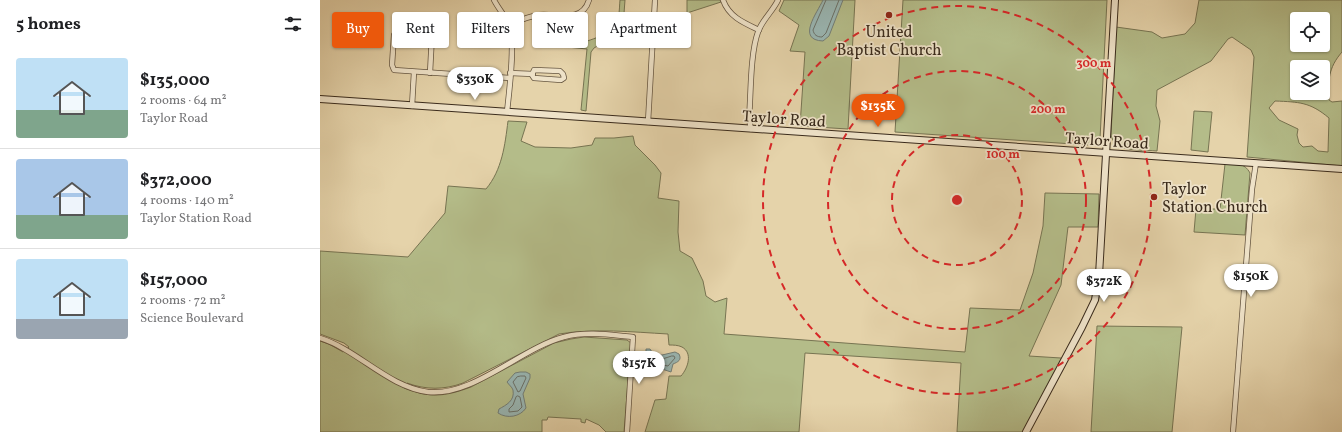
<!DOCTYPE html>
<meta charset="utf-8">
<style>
body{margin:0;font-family:Vollkorn,serif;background:#f6f6f6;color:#202124;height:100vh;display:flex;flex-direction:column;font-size:15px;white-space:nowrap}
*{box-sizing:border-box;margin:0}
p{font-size:13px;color:#757577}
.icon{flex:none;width:22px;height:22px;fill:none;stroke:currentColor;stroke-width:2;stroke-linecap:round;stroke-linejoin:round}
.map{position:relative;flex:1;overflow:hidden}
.side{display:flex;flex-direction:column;background:#fff;width:320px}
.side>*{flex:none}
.hud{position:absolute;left:12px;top:12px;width:380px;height:36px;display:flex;gap:8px}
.fabs{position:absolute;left:970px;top:12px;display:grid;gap:8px}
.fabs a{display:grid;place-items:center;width:40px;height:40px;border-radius:4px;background:#fff;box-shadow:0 1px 3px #0004;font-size:20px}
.price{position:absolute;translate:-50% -34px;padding:0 9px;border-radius:14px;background:#fff;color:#222;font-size:13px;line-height:26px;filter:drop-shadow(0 1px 2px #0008)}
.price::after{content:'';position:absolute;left:50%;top:24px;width:12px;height:9px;margin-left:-6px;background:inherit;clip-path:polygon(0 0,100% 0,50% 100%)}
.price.on{background:#ea580c;color:#fff}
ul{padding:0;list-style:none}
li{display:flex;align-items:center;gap:12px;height:100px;padding:0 16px}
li+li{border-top:1px solid #e0e0e0}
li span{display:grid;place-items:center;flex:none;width:112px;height:80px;border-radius:4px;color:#555}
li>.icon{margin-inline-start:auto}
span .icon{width:48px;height:48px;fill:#fffc;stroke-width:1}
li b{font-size:17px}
h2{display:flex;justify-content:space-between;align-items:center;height:48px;padding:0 16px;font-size:17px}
.tag{padding:0 14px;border-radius:4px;background:#fff;box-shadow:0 1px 3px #0004;font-size:14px;line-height:36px}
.tag.on{background:#ea580c;color:#fff}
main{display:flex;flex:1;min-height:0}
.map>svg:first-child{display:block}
</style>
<main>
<section class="side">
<h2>5 homes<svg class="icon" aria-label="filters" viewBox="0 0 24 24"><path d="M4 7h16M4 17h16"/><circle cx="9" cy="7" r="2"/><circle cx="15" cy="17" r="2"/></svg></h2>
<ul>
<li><span style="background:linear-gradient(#bfe0f5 65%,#7fa58c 0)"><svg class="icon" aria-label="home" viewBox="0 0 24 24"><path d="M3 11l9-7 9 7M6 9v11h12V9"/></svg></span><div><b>$135,000</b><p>2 rooms · 64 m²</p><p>Taylor Road</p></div></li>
<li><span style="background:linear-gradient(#a9c7e8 70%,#7fa58c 0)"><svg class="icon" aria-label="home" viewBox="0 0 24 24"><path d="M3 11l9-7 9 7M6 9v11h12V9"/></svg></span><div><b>$372,000</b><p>4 rooms · 140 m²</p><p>Taylor Station Road</p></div></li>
<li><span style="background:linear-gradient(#bfe0f5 75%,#9aa5b1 0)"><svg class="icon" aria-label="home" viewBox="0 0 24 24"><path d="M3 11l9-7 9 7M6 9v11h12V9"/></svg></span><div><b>$157,000</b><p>2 rooms · 72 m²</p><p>Science Boulevard</p></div></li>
</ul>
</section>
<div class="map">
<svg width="1022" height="432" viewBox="0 0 1022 432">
<rect width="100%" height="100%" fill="#e5d3aa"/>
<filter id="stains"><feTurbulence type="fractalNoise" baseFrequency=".005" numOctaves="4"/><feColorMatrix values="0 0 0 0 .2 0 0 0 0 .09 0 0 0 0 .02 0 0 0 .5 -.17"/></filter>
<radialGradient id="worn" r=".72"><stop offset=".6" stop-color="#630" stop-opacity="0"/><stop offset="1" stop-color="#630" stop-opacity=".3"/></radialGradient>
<!-- green -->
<g fill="#b4bc89" stroke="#777452" fill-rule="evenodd">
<path d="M300 0H305L303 27 301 32 274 48 271 52 266 111 261 110 267 49 247 47C256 45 285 36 292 30 300 23 299 10 300 0Z"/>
<polygon points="367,0 400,0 401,2 367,13"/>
<polygon points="464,0 535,0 528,129 480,126 485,52 470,51 479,25 459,11"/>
<polygon points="583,0 787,0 780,139 768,145 575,132"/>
<path d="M879 0H1022V52C1008 68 1008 81 1009 100L1012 102 1022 101V166L927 157 934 57 931 50 912 37 908 39 891 61 837 90 836 106 840 121 837 151C827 150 807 151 799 146 794 144 793 140 791 136L796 27 832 32 842 38 865 34 875 23ZM977 19H1003V45H977ZM977 67H1003V93H977ZM955 101C979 102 990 102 1009 118L1008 152 998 151 992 146 983 147 979 143 977 135 978 129 959 120 949 108Z"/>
<polygon points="874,111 892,112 888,152 871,150"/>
<path d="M188 121 207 122 201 141 215 147 251 148 272 145 275 138H294L313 136 315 145 335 165 341 173 338 198 359 201 358 232 360 251 372 258 383 281 386 296 395 302 407 298 404 334 645 352 650 308 700 310 713 273 723 226 725 193 779 194 778 227H748L741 285 709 356 741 358 742 360 703 432H637L641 363 485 353 479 432H325L335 400 346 399 349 376H361C368 368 373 353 362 347 358 345 353 345 349 345L348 334C312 332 275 328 239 334L143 383C124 390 106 390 87 383L84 388C110 398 124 397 151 387L234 343 251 339 264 337 307 340 311 343 304 432H286L279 425 266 419 265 423 261 422V419L228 417 227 420H222V432H0V341L9 344 23 352 29 347 24 343 0 334V251L88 257 125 213 128 186 166 189C182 170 185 145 188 121Z"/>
<path d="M905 164C917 165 924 162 930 173L925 235 874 232 876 209H900Z"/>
<polygon points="777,326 862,327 852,432 771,432"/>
</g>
<!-- water -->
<g fill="#99b6b3" stroke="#737e77">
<path d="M503 0H523L509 36 503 41C476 40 497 13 503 0Z"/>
<path d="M326 349H330L334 355H342L355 352 359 354C362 360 358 362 353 364L351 372 342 369H327L325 366 329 359 326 351Z"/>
<path d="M200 372H206L210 374V378L203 394 206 408C200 417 187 419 178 413L179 409C186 405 195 401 193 390 192 387 189 385 187 382L195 373Z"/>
</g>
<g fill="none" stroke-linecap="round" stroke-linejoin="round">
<!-- shore -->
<g stroke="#6a7068" stroke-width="1">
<path d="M506 0 493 30C494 35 497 37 502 37L506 33 519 0"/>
<polygon points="352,356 354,356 355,358 348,366 332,363 334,359 342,359"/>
<polygon points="201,376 205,376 206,378 200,391 198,392 193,382 197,377"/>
<polygon points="198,396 200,397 202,407 198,411 189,412 189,409 193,405 196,397"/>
</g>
<!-- minor casing -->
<g stroke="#655540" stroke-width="6">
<g id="minor">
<path d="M174 0C178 8 185 16 189 24 196 39 189 93 187 112"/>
<path d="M403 0C409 17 424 23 439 30"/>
<polyline points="98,25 76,32 74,35 72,65 74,70 190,78"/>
<path d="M189 25C198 21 209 16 219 15 236 13 262 24 269 0"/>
<polygon points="214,70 240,71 243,74 244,78 241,80 214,78 212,75"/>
<polyline points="110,73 112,35"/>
<polyline points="190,73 213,74"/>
<polyline points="92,106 94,72"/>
<polyline points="328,122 335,0"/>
<path d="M431 129 429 119C431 95 430 54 438 32 442 20 453 11 458 0"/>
<path d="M0 338C38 350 68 387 108 392 153 397 201 348 244 337 267 331 291 335 313 337L307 432"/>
<polyline points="913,432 932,189 936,163"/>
</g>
</g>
<!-- secondary casing -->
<g stroke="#3a2b1c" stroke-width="8">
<g id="secondary">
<polyline points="0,99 1022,169"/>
<polyline points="706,432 762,327 775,300 779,275 795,0"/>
</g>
</g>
<!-- minor -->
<use href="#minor" stroke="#eee2c8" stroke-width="4.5"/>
<!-- secondary -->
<use href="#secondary" stroke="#eee2c8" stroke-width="6"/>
</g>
<!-- distance rings -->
<g fill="none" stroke="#d62828" stroke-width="2" stroke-dasharray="7 5">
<circle cx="637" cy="200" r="65"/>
<circle cx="637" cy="200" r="129"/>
<circle cx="637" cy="200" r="194"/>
</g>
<!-- markers -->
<g fill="#8f2418" stroke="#eee2c8" stroke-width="1.5">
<circle cx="569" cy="15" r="4"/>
<circle cx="834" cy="197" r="4"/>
</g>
<g text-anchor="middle" stroke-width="3.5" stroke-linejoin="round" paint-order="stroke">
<!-- poi labels -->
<g font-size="16" fill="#3a2b1c" stroke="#eee2c8">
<text x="569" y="37">United<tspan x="569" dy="18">Baptist Church</tspan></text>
<text x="842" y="194" text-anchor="start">Taylor<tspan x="842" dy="18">Station Church</tspan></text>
</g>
<!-- street labels -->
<g font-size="16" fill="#3a2b1c" stroke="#eee2c8">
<text transform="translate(464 118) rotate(4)" y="6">Taylor Road</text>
<text transform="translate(787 140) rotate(4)" y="6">Taylor Road</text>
</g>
</g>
<circle cx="637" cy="200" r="6" fill="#d62828" stroke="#eee2c8" stroke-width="2"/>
<g font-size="12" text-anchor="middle" font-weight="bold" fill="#d62828" stroke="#eee2c8" stroke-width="3.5" stroke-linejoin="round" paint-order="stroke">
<text x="774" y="67">300 m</text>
<text x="728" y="113">200 m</text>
<text x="683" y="158">100 m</text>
</g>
<rect width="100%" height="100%" filter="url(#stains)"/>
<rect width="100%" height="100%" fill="url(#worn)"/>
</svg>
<div class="fabs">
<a><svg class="icon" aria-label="locate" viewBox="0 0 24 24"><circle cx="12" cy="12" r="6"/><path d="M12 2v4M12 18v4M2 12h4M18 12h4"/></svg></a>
<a><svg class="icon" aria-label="layers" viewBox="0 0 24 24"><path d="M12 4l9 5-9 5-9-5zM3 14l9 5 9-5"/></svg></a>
</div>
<b class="price" style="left:155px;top:101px">$330K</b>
<b class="price on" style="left:558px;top:128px">$135K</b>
<b class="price" style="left:931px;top:298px">$150K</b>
<b class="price" style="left:784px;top:303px">$372K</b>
<b class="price" style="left:319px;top:385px">$157K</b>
<div class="hud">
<a class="tag on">Buy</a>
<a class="tag">Rent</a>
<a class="tag">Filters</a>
<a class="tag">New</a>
<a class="tag">Apartment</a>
</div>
</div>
</main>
